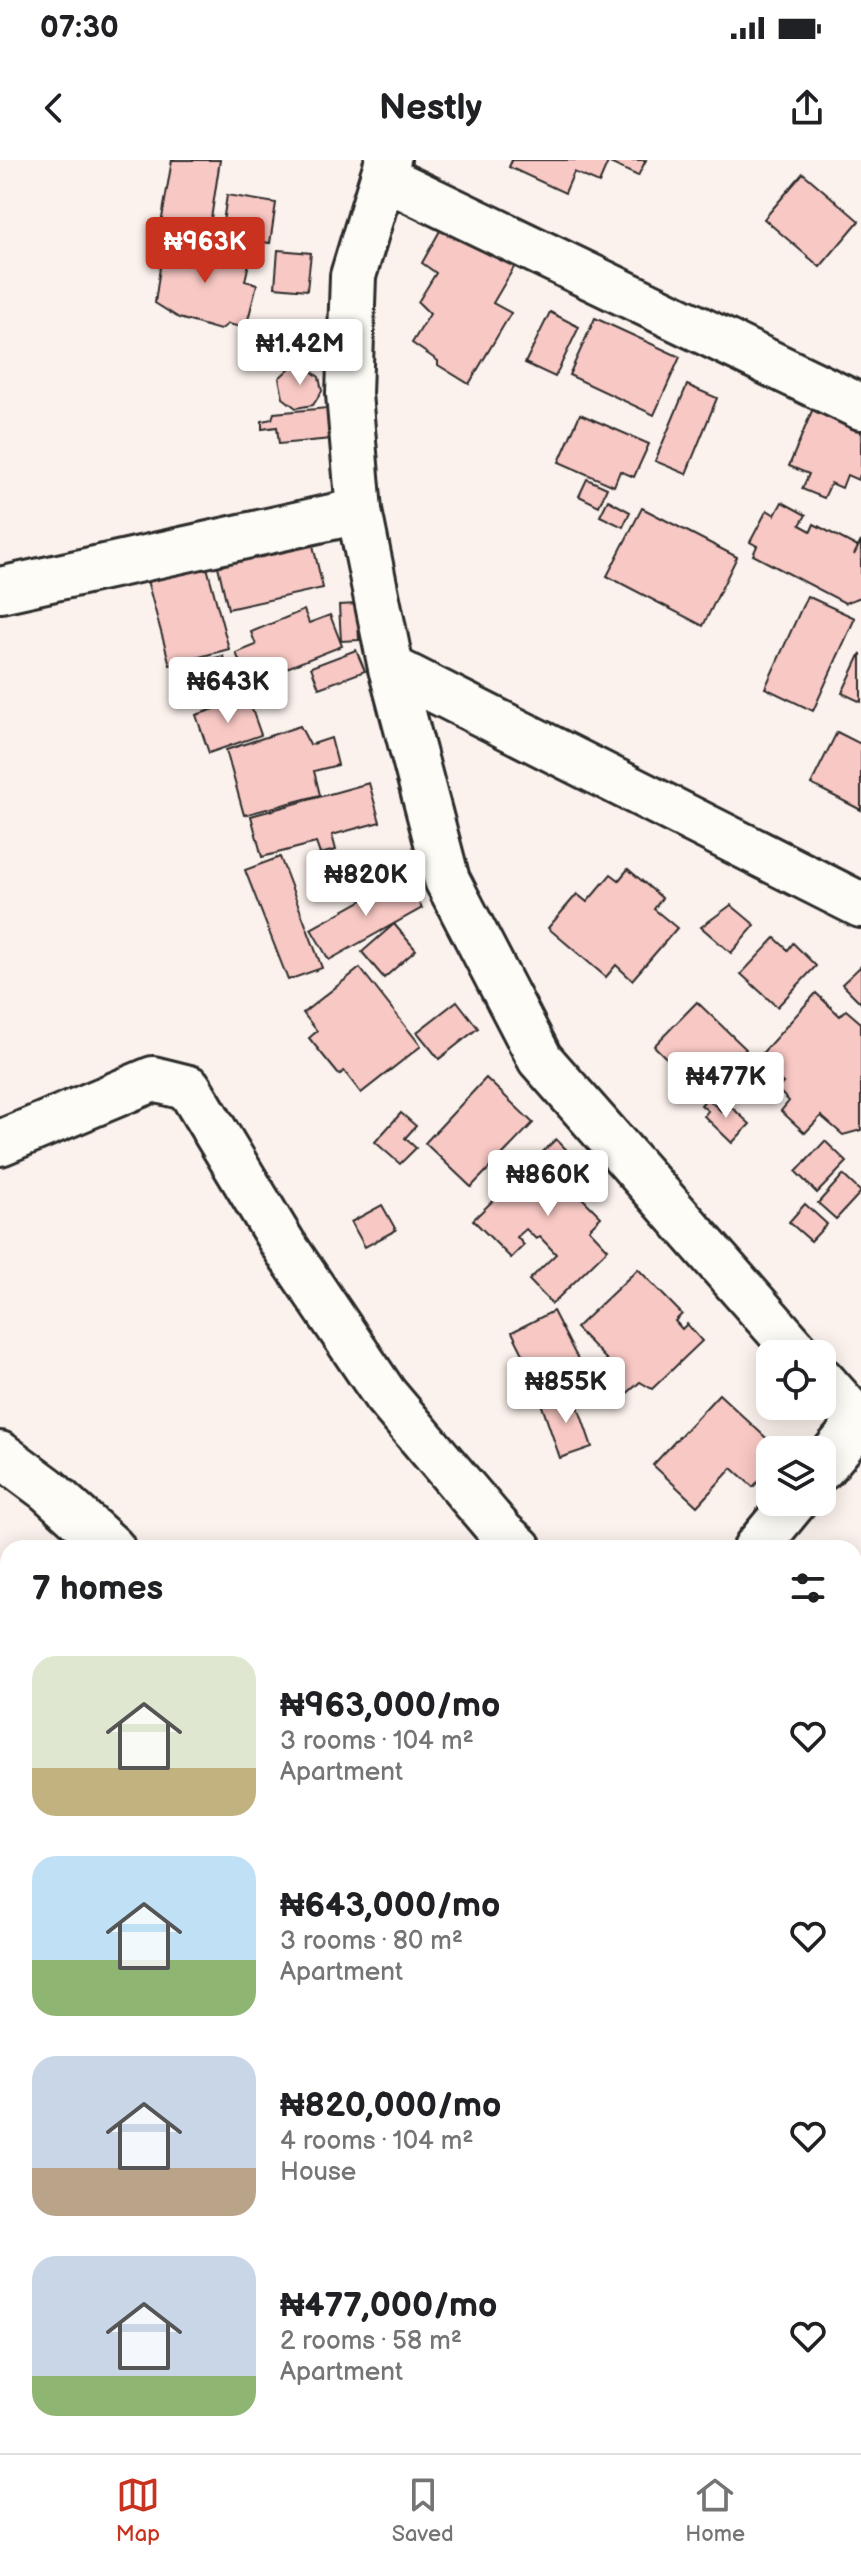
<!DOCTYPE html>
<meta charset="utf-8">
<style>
body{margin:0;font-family:"Balsamiq Sans",sans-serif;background:#f2f2f2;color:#202124;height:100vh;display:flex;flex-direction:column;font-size:30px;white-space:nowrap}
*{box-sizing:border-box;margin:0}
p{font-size:26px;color:#757577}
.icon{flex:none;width:44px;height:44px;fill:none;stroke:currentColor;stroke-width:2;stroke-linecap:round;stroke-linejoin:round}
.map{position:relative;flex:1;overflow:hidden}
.details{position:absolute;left:0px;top:1380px;width:862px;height:914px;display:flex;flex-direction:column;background:#fff;border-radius:24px 24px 0 0;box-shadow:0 4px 20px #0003}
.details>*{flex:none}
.fabs{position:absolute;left:756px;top:1180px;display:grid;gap:16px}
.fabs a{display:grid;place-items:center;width:80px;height:80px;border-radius:16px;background:#fff;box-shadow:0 4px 20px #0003;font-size:40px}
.price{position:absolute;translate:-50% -68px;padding:0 18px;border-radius:8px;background:#fff;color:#222;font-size:26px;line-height:52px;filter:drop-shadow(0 2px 4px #0008)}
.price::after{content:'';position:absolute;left:50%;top:48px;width:24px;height:18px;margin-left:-12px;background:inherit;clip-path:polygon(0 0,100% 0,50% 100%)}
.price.current{background:#c8321e;color:#fff}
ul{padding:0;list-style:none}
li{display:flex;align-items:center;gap:24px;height:200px;padding:0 32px}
li span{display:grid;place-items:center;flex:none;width:224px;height:160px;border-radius:24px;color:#555}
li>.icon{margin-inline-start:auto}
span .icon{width:96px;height:96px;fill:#fffc;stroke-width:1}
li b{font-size:34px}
h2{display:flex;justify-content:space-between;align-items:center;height:96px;padding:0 32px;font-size:34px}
.status{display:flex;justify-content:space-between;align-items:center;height:56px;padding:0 40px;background:#fff;direction:ltr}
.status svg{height:22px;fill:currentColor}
header{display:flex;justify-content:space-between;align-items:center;height:104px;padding:0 32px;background:#fff;font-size:36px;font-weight:700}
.menu{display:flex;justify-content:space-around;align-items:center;height:112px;border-top:2px solid #e0e0e0;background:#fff;font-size:22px;color:#757577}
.menu a{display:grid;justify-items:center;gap:4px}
.menu .current{color:#c8321e}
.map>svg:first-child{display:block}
</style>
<div class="status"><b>07:30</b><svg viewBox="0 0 49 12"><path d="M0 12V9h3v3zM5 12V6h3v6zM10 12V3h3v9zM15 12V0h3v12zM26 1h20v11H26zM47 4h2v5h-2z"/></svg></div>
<header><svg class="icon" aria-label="back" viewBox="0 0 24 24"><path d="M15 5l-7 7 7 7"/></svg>Nestly<svg class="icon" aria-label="share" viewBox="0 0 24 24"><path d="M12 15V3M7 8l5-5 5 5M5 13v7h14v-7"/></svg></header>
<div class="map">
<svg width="861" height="2293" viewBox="0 0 861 2293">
<rect width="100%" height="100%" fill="#fcf2ed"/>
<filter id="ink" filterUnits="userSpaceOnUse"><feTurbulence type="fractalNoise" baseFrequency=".0125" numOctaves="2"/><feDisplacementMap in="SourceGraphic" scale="16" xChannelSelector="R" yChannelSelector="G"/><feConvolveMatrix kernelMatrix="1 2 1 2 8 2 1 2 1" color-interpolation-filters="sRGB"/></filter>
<g filter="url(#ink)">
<!-- building -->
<g fill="#f8c8c4" stroke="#2b2b2b" stroke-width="2">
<polygon points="172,0 220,0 209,72 161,64"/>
<polygon points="512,0 646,0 638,16 608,2 599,23 574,12 565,33 509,7"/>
<polygon points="803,13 859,61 820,107 764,59"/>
<polygon points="227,35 276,43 270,83 221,76"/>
<polygon points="442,67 516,104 493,143 511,153 469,224 438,205 438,201 412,183 430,154 418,142 436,113 422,103"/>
<polygon points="164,79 242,91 249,103 245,121 257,124 246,168 228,164 220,170 179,158 155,143"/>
<polygon points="278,90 311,93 307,130 275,127"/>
<polygon points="550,152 579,167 555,217 525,203"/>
<polygon points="595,158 680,197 654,255 569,215"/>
<polygon points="327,168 329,200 305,202 303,170"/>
<polygon points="292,206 306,207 319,217 322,231 313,245 296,248 283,238 279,218"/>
<polygon points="687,225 717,238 686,314 655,301"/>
<polygon points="816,241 861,260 861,313 858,320 847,315 842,328 831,323 824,338 802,329 809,314 789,306"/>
<polygon points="327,248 331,279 279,284 277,267 262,269 262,261 272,259 274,253"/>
<polygon points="580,254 649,284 634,317 620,311 614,326 559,302"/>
<polygon points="587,319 607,328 599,346 579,336"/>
<polygon points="608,340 630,352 623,367 600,356"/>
<polygon points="782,342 806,355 800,365 811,371 814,364 858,387 854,395 861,381 861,437 845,443 753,395 757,386 750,382 767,350 775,355"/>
<polygon points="642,348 737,397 703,466 607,416"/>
<polygon points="309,368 323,428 228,449 214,389"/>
<polygon points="204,396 229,489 170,505 145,413"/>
<polygon points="807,436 855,458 813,551 765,528"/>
<polygon points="357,444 359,480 341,481 339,445"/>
<polygon points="304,450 309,463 330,455 342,486 249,523 236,493 256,485 251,472"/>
<polygon points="356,490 365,511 319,528 311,507"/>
<polygon points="861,493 861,542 842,533"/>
<polygon points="223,496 233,534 185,546 175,508"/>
<polygon points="248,538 261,575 209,593 196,555"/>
<polygon points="300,566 310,585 331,578 338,605 314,611 320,635 244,655 226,590"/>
<polygon points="837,572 861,584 861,650 811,624"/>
<polygon points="369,623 380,662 332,675 336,690 320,694 316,683 262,697 251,656"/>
<polygon points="280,697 322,808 288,820 245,710"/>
<polygon points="628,709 662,738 654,749 677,768 632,820 616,805 606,817 548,768 577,734 587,742 611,714 619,720"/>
<polygon points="404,717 422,748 329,800 311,769"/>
<polygon points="731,745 755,765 731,793 701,767"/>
<polygon points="394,764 416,790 384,818 362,792"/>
<polygon points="775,778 788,790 793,783 816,806 777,847 741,814"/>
<polygon points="861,806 861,843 842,824"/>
<polygon points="360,808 421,886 361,933 344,911 339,915 309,878 317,871 303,853"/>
<polygon points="816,833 840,856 846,850 861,863 861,970 843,975 821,956 805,973 781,951 789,941 777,929 783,923 757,899"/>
<polygon points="457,841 478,868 439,899 417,872"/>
<polygon points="697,842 746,889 703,934 654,886"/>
<polygon points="747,896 765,914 742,939 737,935 730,943 716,930"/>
<polygon points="486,918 533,963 471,1027 425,983"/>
<polygon points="707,938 721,951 728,944 750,964 732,983 704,956 708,951 701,945"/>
<polygon points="401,953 416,966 405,978 416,988 400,1004 375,982"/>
<polygon points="556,979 597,1021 581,1037 601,1057 589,1069 608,1089 552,1144 529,1120 556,1094 540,1077 536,1079 526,1069 517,1077 524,1085 511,1098 473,1060"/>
<polygon points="825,981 847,1002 817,1033 796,1012"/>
<polygon points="843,1015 861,1032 836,1059 818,1043"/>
<polygon points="805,1044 827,1064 811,1081 789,1062"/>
<polygon points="382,1045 396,1070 365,1087 351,1062"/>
<polygon points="638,1109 682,1154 675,1161 682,1169 687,1164 702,1181 652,1229 640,1222 624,1236 605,1215 610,1203 576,1168"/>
<polygon points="553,1151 581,1205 517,1237 512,1227 534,1216 512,1172"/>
<polygon points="573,1232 592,1287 560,1298 541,1243"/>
<polygon points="719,1234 779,1290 770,1290 770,1309 753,1327 732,1308 697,1346 653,1305"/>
<polygon points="861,1472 861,1489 854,1483"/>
</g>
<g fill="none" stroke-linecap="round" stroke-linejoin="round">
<!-- minor casing -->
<g stroke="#2b2b2b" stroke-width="50">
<g id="minor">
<polyline points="388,0 353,116 349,234 359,351 391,508 447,720 540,899 799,1194"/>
<polyline points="383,17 861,247"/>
<polyline points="0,430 359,351"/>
<polyline points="391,508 861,745"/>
<polyline points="0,983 153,919 189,928 283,1084 385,1235 502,1373 519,1388"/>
<polyline points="822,1220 861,1264"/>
<polyline points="0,1294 47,1329 112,1388"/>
<polyline points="822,1308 860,1262"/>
<polyline points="756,1388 794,1342"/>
<polyline points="854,1950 861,1943"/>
<polyline points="0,2143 8,2149"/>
<polyline points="165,2286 173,2293"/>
<polyline points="565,2293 566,2286"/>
</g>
</g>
<!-- minor -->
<use href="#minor" stroke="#fdfcf7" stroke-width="44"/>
</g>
</g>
</svg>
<div class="fabs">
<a><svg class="icon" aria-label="locate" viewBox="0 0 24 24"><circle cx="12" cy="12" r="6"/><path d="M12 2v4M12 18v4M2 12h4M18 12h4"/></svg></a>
<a><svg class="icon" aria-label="layers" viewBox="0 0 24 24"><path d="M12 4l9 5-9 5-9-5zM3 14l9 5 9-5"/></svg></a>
</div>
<b class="price current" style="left:205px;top:125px">₦963K</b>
<b class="price" style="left:300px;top:227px">₦1.42M</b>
<b class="price" style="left:228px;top:565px">₦643K</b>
<b class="price" style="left:366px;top:758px">₦820K</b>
<b class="price" style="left:726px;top:960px">₦477K</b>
<b class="price" style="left:548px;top:1058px">₦860K</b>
<b class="price" style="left:566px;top:1265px">₦855K</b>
<section class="details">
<h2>7 homes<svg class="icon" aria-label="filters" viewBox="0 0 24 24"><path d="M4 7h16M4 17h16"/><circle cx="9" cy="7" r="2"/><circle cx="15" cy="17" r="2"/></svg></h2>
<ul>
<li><span style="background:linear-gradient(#dfe7d0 70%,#c2b280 0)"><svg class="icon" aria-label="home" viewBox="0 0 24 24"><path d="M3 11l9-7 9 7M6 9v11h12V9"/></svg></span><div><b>₦963,000/mo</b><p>3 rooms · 104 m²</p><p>Apartment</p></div><svg class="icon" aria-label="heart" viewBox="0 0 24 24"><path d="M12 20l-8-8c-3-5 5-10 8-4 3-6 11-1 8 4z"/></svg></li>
<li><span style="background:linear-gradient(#bfe0f5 65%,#8fb573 0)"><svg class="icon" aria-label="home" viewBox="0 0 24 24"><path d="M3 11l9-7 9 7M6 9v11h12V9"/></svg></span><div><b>₦643,000/mo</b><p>3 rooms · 80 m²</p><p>Apartment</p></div><svg class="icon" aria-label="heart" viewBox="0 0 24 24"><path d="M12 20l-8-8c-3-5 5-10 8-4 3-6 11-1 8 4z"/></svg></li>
<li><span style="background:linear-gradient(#c9d6e8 70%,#b9a48a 0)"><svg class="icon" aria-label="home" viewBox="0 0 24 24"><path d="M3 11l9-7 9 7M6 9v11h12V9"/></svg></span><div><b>₦820,000/mo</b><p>4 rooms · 104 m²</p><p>House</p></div><svg class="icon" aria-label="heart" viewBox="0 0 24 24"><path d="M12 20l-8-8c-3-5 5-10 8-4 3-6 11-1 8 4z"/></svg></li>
<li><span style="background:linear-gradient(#c9d6e8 75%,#8fb573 0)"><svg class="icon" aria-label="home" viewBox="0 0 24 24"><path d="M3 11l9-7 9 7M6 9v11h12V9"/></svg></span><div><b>₦477,000/mo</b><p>2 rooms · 58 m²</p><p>Apartment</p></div><svg class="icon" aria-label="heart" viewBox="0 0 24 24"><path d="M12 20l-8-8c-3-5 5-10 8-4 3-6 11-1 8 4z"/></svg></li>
</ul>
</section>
</div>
<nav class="menu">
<a class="current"><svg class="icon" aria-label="map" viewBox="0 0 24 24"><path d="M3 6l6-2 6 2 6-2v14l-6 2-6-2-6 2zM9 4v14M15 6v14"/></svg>Map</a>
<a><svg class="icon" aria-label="saved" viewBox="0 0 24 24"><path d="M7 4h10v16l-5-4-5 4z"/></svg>Saved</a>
<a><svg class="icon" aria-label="home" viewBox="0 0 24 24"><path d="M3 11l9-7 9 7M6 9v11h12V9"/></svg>Home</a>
</nav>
